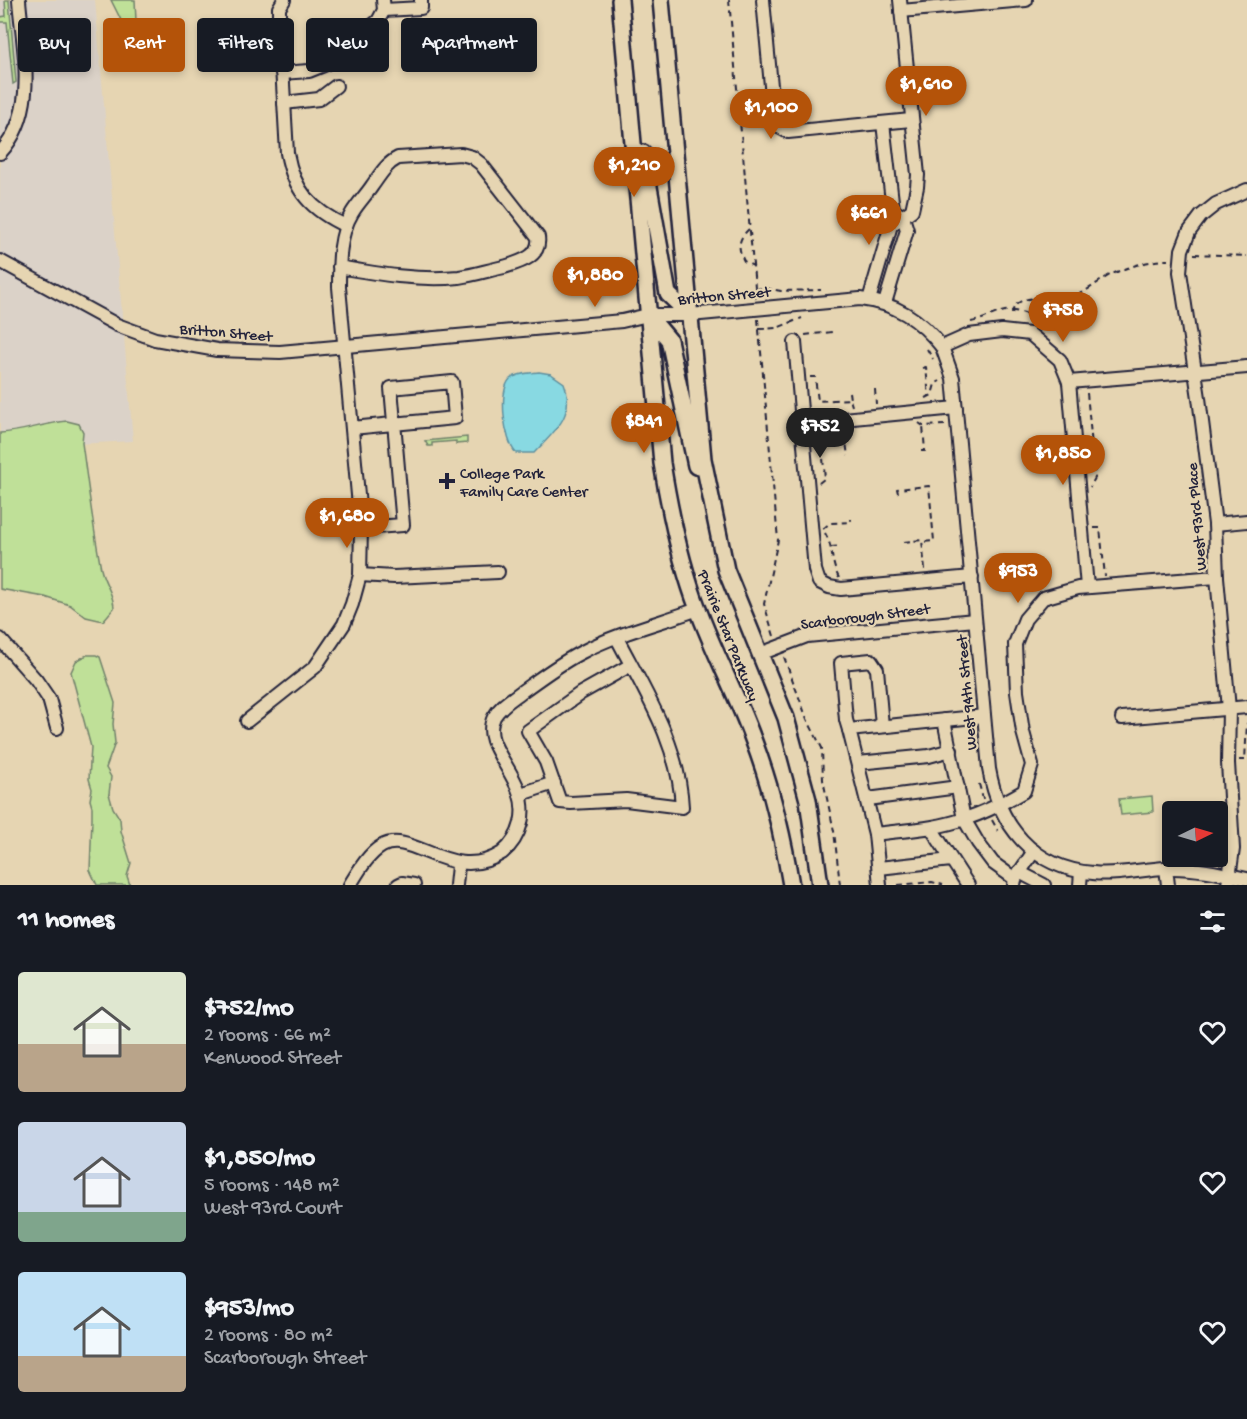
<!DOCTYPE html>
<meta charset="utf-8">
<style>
body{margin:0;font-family:"Gochi Hand",sans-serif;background:#20242c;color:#f1f3f6;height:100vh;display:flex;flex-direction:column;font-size:22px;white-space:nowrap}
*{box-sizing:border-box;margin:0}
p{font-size:20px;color:#9ea1a6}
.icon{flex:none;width:33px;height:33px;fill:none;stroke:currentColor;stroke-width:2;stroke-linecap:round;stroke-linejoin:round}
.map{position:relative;height:885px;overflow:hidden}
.details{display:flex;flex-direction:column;background:#171b24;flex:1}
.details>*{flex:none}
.banner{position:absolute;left:18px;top:18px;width:600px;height:54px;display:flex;gap:12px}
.needle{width:39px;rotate:85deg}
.buttons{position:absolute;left:1162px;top:801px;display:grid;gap:12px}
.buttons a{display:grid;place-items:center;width:66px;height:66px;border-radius:6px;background:#171b24;box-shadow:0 3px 9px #0003;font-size:30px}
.price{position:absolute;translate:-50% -51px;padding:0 14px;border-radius:21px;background:#b45309;color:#fff;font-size:20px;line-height:39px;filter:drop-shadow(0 2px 3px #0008)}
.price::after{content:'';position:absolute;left:50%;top:36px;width:18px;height:14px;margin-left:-9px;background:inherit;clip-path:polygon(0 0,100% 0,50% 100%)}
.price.active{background:#222;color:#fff}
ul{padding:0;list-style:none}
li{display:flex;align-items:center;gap:18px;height:150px;padding:0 18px}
li span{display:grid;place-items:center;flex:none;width:168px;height:120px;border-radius:6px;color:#555}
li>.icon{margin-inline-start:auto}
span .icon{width:72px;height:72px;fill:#fffc;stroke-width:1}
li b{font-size:26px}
h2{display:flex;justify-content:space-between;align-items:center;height:72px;padding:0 18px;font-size:26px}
.tag{padding:0 21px;border-radius:6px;background:#171b24;box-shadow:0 3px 9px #0003;font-size:21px;line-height:54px}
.tag.active{background:#b45309;color:#fff}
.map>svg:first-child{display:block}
</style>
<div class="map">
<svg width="1247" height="885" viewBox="0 0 1247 885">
<rect width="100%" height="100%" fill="#e6d5b2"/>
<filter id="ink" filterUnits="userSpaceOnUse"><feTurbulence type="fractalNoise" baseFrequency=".0167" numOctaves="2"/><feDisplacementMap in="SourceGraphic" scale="12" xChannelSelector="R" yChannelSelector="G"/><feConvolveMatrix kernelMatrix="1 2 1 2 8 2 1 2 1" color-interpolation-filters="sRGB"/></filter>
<g filter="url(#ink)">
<!-- built -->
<polygon fill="#dbd2c8" points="0,0 95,0 133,441 0,448"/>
<!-- green -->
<g fill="#bfe098" stroke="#70816a" stroke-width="1.5">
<polygon points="5,0 9,0 16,82 13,84 7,22 0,22 0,17 6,16"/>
<polygon points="111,0 135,0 136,21 133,27 122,22"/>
<path d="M67 421 79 424 83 432 82 443C88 485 93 527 101 569 104 583 114 594 114 608L103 621 86 617 70 605 45 597 0 589V433C23 432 44 423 67 421Z"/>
<polygon points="467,437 467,443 456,444 456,441 432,443 432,446 428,446 425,441"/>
<polygon points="87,655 96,655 100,657 115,703 113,724 115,743 106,768 111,777 109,794 113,808 120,819 121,831 131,863 127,876 130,885 97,885 90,870 92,818 92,807 90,800 92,789 89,779 91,747 71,672 76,661"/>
<polygon points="1152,796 1153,812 1121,815 1119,799"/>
</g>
<!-- water -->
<path fill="#88d9e2" stroke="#5f909f" stroke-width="1.5" d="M539 372 551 374 564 383C576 415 555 431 534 453H516C504 441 498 391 510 379 517 373 530 373 539 372Z"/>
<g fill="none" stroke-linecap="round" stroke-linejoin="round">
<!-- minor casing -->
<g stroke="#22223b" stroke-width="16">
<g id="minor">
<path d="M284 0 279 8V15L287 153C294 191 311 210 346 226"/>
<polyline points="763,0 774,118 777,126 788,132 911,120"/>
<polyline points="384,10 421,8 421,0"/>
<polyline points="901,11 1026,0"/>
<polyline points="282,73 309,71 324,65 378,21 384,10 383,0"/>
<polyline points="284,103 319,99 336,86"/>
<polyline points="883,123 893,210 903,217 907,230 885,303"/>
<path d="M0 153C39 111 23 51 19 0"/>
<path d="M0 261 117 325 155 339 217 350 280 352 622 321 648 315H690L860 299C895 303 920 319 942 347L969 335 1002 331 1030 334 1060 360 1069 382 1247 367"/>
<polyline points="869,300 891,225 912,210 917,187 918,175 900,0"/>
<polyline points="795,342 815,570 819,582 829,587 841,589 972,577"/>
<path d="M942 347 953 378 989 769C999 825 1032 868 1093 873 1116 876 1142 869 1166 868 1193 867 1220 873 1247 879"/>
<polyline points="1069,382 1087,587"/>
<polyline points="802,423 956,408"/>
<polyline points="352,428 455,418 452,382 391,388 403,525 361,528"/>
<polyline points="1215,524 1247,521"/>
<polyline points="360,575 394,577 498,572"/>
<path d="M617 638C645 692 679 744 682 807L626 800 571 803 560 802 546 762 528 731 581 693 631 665"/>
<polyline points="0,639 36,680 49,699 57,728"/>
<polyline points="760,654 807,636 975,620"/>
<polyline points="1122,718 1247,707"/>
<polyline points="944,720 964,819 978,843 993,863 1015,879"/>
<path d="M247 721 315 667 344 624 352 604 360 575 361 528 339 287C339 263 339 234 352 213 358 203 366 195 372 186 380 175 386 164 398 158L461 154 472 157 481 164 538 237C541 257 520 262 504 267 489 270 474 275 459 277 419 281 378 274 339 267"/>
<polyline points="849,730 846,720 841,663 871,660 877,669 882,726"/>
<polyline points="858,763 929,756 951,750"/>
<polyline points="521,794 554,783"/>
<polyline points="868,799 958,787"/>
<polyline points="931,828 968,885"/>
<polyline points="875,834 849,730 984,716"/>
<polyline points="879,868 951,860"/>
<polyline points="1166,868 1168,885"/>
<polyline points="1019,872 1044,885"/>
<path d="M350 885C358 872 368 854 382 846 412 829 452 885 502 853 512 845 518 835 521 823 532 778 478 749 494 717 500 706 512 699 521 692 541 678 560 663 582 652 618 633 660 623 698 609"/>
<polyline points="398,885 402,883 414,885"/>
<polyline points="456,885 458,866"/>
<path d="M880 885 875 834C905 830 936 829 964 819 985 813 1005 802 1024 791L1032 765 1023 732 1017 692 1015 644 1025 619 1043 598 1078 588 1217 577"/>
<polyline points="1014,885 1015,879 1034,851"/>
<polyline points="1080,885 1081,872"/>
<polyline points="1228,885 1233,849 1228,763 1229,709 1217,577 1215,524 1199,398 1180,272 1182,250 1189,232 1201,216 1216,204 1247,190"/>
</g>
</g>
<!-- major casing -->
<g stroke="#22223b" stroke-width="20">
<g id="major">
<path d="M620 0 662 463C670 513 680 562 698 609 714 653 737 695 753 739 771 786 783 836 791 885"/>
<polyline points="661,0 703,459 726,570 786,718 808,800 820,885"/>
<polyline points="643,153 668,294 690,315"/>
<polyline points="648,315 669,340 696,466"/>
</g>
</g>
<!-- path -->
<g stroke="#22223b" stroke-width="2" stroke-dasharray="6 4.5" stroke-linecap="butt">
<polyline points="729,0 756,298"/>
<path d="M749 229C738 239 737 247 744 261L753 266"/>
<polyline points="1194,254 1247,256"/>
<polyline points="755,289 764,288 781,291 821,290"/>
<path d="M1012 314C1015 290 1054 301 1073 296 1086 293 1097 282 1110 275 1127 267 1149 260 1168 260"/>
<polyline points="758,319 778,540 764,604 774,636"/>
<path d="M971 322C983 320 994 313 1005 311 1017 309 1033 316 1044 320L1041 328"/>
<polyline points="759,329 777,328 802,318"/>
<polyline points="805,335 832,332"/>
<polyline points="927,349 933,359"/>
<polyline points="923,368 926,367 929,397"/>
<polyline points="810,377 815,377 818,401 850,399 852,406"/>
<polyline points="875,389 876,404"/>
<polyline points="849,392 850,399"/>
<polyline points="1087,393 1095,478 1090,487"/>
<polyline points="926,398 932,395 935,384 940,381"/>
<polyline points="919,423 923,426 945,425"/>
<polyline points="845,435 848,456"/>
<polyline points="921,451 925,451 923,426"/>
<polyline points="819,483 825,478 821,439 849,435 849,429"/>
<polyline points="898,493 897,489 929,486 934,541 922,542"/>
<polyline points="1094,528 1100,528 1105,576"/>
<polyline points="823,529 830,523 851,522 851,519"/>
<path d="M825 533C834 549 830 561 839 578"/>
<polyline points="904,542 922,540 925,570 923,570"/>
<polyline points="831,547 841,546"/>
<polyline points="784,657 807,719 822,748 823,780 834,831 840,885"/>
<polyline points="1239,760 1245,760 1247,723"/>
<polyline points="979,784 983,799"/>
<polyline points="992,820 998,831"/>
<polyline points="898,885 932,882 943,885"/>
</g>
<!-- minor -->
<use href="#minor" stroke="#e6d5b2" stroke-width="12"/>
<!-- major -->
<use href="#major" stroke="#e6d5b2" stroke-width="15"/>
</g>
</g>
<!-- markers -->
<path fill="#22223b" stroke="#e6d5b2" stroke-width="2" d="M444 472h6v6h6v6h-6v6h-6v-6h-6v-6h6z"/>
<g text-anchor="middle" stroke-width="4.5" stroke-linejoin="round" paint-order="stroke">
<!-- street labels -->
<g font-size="16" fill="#22223b" stroke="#e6d5b2">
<text transform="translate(724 294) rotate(-5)" y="6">Britton Street</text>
<text transform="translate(226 331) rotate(5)" y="6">Britton Street</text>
<text transform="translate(1195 517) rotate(-95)" y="6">West 93rd Place</text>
<text transform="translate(865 615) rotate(-7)" y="6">Scarborough Street</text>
<text transform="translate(730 635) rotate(68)" y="6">Prairie Star Parkway</text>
<text transform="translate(965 693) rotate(-95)" y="6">West 94th Street</text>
</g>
<!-- poi labels -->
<g font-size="16" fill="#22223b" stroke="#e6d5b2" text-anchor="start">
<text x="460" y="478">College Park<tspan x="460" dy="18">Family Care Center</tspan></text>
</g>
</g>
</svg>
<div class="buttons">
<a><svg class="needle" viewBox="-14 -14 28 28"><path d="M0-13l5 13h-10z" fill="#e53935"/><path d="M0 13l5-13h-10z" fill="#9ea1a6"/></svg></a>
</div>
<b class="price" style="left:926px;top:117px">$1,610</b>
<b class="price" style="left:771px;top:140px">$1,100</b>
<b class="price" style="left:634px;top:198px">$1,210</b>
<b class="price" style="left:869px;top:246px">$661</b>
<b class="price" style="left:595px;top:308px">$1,880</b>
<b class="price" style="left:1063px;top:343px">$758</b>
<b class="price" style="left:644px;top:454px">$841</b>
<b class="price active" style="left:820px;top:459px">$752</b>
<b class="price" style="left:1063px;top:486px">$1,850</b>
<b class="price" style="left:347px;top:549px">$1,680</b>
<b class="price" style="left:1018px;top:604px">$953</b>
<div class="banner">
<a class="tag">Buy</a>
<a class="tag active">Rent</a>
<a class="tag">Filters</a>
<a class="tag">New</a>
<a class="tag">Apartment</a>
</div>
</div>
<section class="details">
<h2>11 homes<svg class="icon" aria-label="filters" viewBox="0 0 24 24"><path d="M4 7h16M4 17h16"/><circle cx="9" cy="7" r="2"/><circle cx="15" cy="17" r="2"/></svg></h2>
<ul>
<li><span style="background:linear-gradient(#dfe7d0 60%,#b9a48a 0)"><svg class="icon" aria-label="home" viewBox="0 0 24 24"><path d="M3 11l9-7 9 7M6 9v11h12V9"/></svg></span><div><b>$752/mo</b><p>2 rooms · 66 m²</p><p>Kenwood Street</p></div><svg class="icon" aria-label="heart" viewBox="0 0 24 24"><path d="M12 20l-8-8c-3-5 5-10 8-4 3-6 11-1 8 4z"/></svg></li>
<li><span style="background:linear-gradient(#c9d6e8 75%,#7fa58c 0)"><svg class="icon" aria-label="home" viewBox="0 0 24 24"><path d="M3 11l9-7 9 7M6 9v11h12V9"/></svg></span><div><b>$1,850/mo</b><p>5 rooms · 148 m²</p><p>West 93rd Court</p></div><svg class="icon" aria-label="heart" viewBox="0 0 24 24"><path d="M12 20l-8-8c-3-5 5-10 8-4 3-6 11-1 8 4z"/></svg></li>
<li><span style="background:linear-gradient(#bfe0f5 70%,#b9a48a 0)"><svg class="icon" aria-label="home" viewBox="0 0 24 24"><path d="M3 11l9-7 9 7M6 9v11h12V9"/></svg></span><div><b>$953/mo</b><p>2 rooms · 80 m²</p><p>Scarborough Street</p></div><svg class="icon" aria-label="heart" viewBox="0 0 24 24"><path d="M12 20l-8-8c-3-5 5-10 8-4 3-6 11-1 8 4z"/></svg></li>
</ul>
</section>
